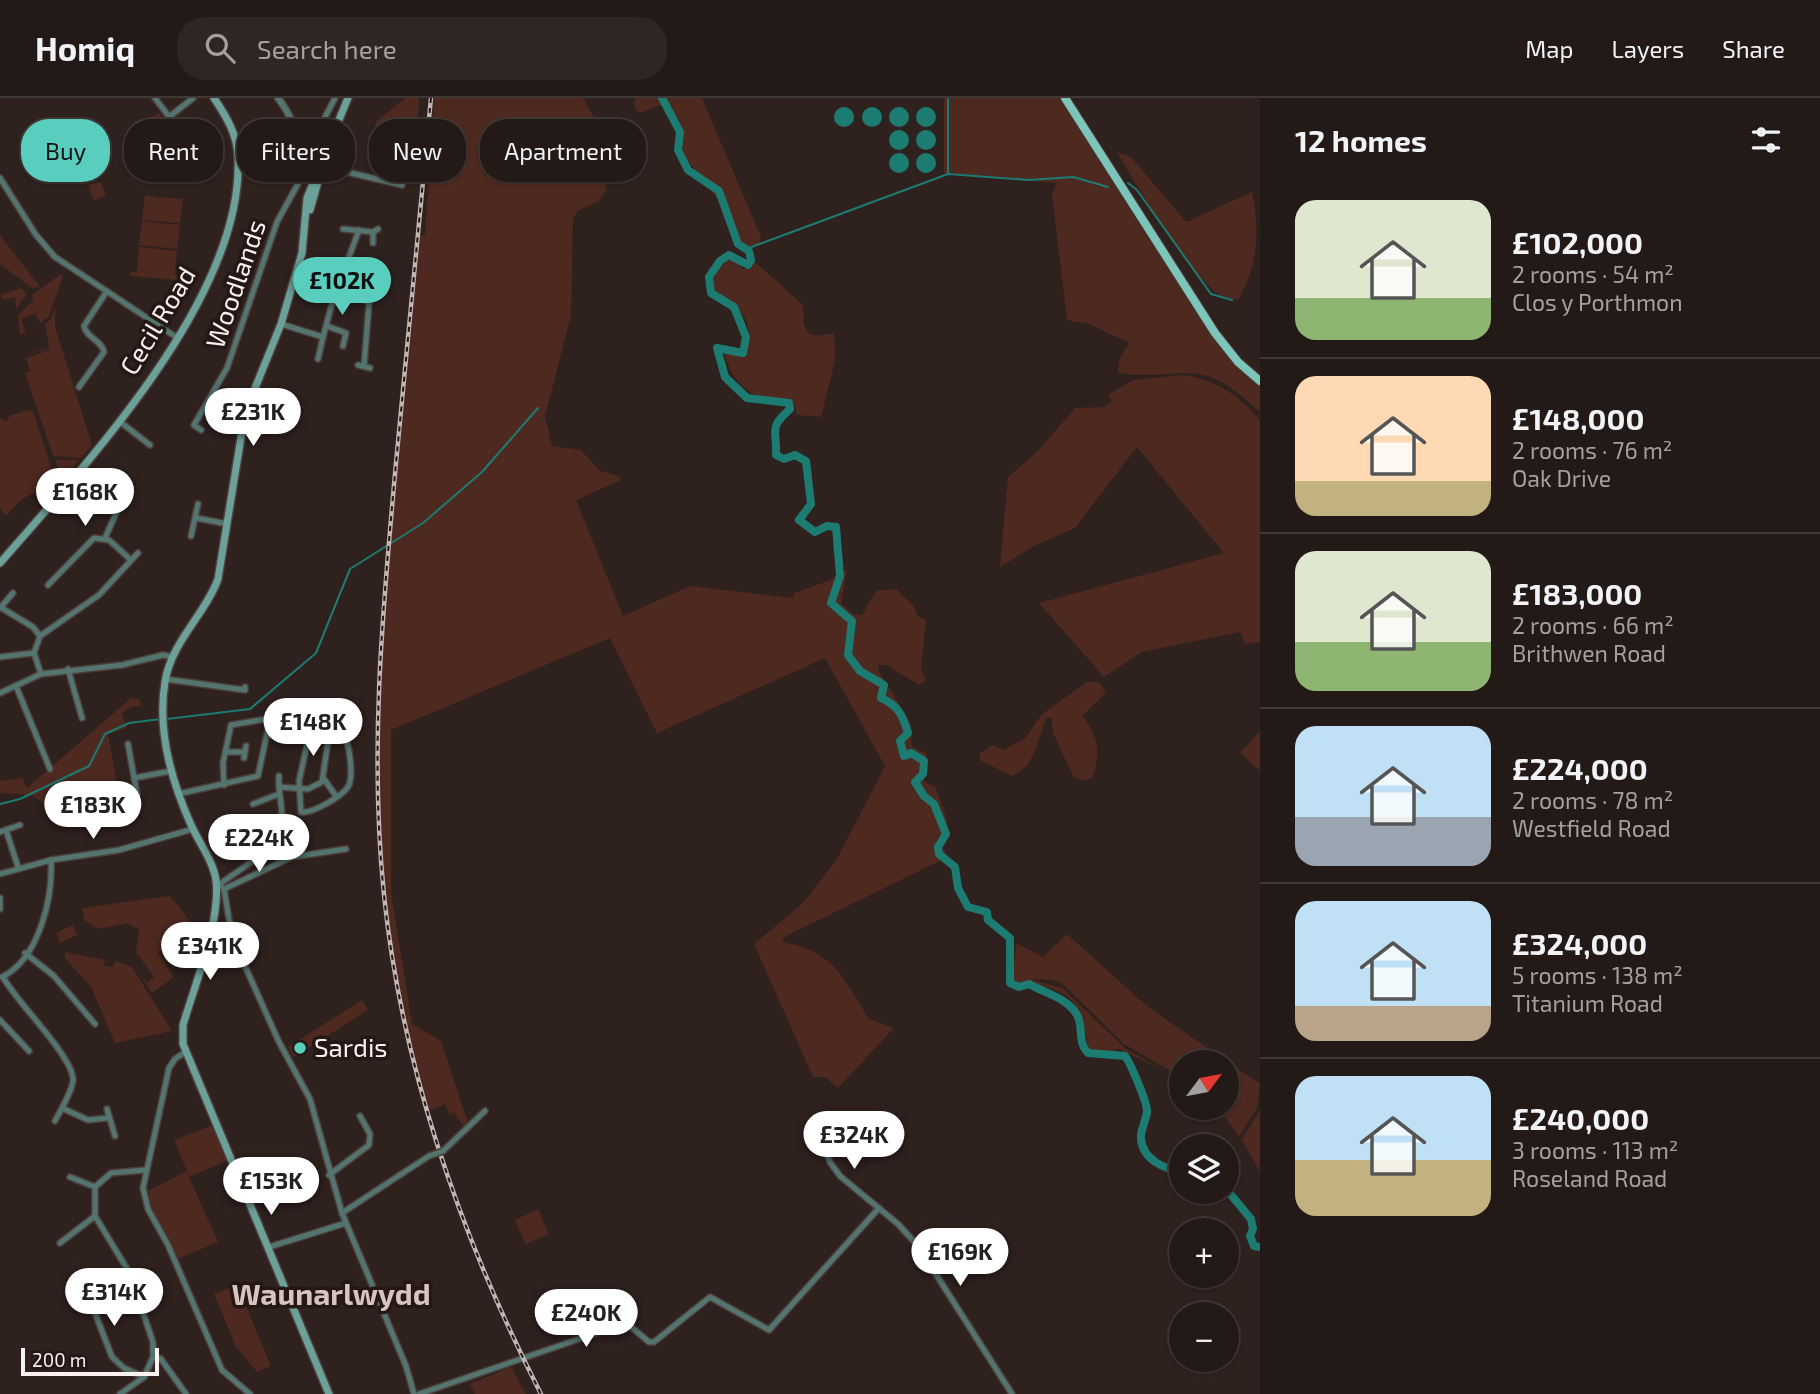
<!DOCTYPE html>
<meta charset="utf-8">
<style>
body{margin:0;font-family:"Exo 2",sans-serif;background:#2f2623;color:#f1f3f6;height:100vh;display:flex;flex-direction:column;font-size:26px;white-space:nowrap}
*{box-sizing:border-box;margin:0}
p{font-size:23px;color:#a3a0a1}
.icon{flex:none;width:38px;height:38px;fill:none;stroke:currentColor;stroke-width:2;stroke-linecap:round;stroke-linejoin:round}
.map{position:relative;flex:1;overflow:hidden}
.panel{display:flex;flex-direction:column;background:#231916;width:560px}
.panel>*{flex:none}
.banner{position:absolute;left:21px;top:21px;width:665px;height:63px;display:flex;gap:14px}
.needle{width:46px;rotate:58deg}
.controls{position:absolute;left:1169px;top:952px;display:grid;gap:14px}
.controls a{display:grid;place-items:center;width:70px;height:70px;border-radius:50%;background:#231916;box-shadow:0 2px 5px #0004,0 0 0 2px #403835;font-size:35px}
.scale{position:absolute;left:21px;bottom:18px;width:138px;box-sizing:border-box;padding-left:7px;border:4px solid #fbf1ee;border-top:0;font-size:19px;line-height:24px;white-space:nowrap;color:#fbf1ee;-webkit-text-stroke:5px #251814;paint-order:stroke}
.price{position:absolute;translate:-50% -60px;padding:0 16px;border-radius:24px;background:#fff;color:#222;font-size:23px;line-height:46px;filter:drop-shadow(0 2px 4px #0008)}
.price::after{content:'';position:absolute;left:50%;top:42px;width:21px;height:16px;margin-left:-10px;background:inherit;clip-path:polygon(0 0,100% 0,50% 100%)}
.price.active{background:#59cebf;color:#111}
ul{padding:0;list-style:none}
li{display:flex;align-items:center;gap:21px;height:175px;padding:0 35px}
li+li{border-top:2px solid #403835}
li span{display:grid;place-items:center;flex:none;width:196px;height:140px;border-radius:21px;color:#555}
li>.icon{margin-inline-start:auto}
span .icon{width:84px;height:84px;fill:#fffc;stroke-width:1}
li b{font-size:30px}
h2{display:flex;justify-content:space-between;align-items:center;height:84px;padding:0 35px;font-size:30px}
.pill{padding:0 24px;border-radius:28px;background:#231916;box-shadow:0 2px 5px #0004,0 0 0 2px #403835;font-size:24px;line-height:63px}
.pill.active{background:#59cebf;color:#111}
header{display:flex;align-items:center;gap:42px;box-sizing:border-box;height:98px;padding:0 35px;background:#231916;border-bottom:2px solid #403835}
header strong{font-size:33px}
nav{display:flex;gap:38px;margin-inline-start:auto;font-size:24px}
.search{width:490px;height:63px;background:#2f2623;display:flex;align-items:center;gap:18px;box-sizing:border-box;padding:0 24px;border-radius:28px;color:#a3a0a1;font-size:26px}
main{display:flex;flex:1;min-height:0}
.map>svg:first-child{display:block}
</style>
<header>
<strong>Homiq</strong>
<div class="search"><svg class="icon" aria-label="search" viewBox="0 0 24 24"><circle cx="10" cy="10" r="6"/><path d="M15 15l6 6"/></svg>Search here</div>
<nav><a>Map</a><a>Layers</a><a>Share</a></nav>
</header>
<main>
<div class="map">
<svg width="1260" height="1296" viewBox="0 0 1260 1296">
<rect width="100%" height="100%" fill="#2f211e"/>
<!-- green -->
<g fill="#4d2920">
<polygon points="405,0 419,0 415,71 373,62 376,24"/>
<path d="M434 0H583L598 26 607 75 606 92 599 103 578 113 573 121 571 218 545 318 552 348 581 352 600 373 619 378 621 382 576 402 623 518 690 488 793 500 794 495 828 483 847 471 841 505 854 517H862L876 493 896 491 914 508 917 518 926 522 921 570 926 582 919 587 886 567H879L878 572 910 624 912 649 926 655 927 673 923 679 926 685 935 688C941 708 956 732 943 750L948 759 782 840 783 844C834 853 844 881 869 921L894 930 838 990 825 979H813L754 846 803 805 837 761 885 668 825 560 657 635 610 540 391 632V794L412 926 441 943 469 1028 466 1031 454 1015 450 1017 445 1006 427 1013C406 928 383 840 380 752 372 546 403 342 420 138L425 137Z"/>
<path d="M635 0H702L761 139 760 146 745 153 736 145 721 106 685 59C677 40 690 15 659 7L640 15 635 11Z"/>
<path d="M944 0H1059L1207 232 1229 261 1260 288V314C1196 254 1191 284 1118 275L1119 262 1129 245 1089 226 1067 222 1052 96 1057 85 944 75Z"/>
<polygon points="159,15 172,32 156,46 141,25"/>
<path d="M1117 54 1131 59 1186 124 1252 94C1260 132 1258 168 1238 202 1229 200 1220 199 1213 192 1184 167 1137 89 1117 54Z"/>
<polygon points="101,84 106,98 94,102 88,87"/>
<polygon points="145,98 183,101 180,125 142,122"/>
<polygon points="142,123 180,127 177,151 139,147"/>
<polygon points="0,137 40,189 32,190 0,166"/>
<polygon points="139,149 177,153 175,178 179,178 178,182 130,178 130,174 137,174"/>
<path d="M732 161 743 171H749L754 163 803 207 804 226 808 235 816 238 834 235 835 263 821 319 797 317 794 306C786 301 777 301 767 300 742 296 731 278 724 255L742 258C755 240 749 218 732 205 728 201 722 200 718 196 707 183 719 166 732 161Z"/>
<polygon points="61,176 63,178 49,218 40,225 35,215 21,222 26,234 20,237 18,218 33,202 32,197"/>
<polygon points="63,184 55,209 55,229 92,347 81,360 53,358 25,275 30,273 26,260 56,250 22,257 49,250 45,226 51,221"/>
<polygon points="21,190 27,195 16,211 15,199 3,202 0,197"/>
<path d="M1183 277C1215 281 1240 298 1260 322V544L1245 546 1240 534 1142 554 1104 579 1039 505 1224 455 1137 349 1075 430 1034 448 1000 469 1008 379 1040 351 1075 310 1105 309 1112 303 1108 297 1133 282Z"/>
<polygon points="30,312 34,316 52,372 58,371 56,362 78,362 70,375 21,402 6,418 0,410 0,319 6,323 11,317"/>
<path d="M1087 584H1099L1106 595 1082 618C1099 638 1101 655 1092 680L1083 683 1073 678 1054 637 1051 619 1047 620C1036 642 1037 667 1012 678L981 663 979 656 993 647 1003 652 1025 640 1042 616Z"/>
<polygon points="131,600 140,601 141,608 131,609 122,615 127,630 108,636 123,717 95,722 78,687 49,708 31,697 0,695 0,683 22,680 27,690"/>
<polygon points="1260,633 1260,673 1240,655"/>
<polygon points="170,798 203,839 194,867 174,842 158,855 174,879 152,895 140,877 148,885 154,879 136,854 139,832 127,825 98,831 84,822 82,810"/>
<polygon points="73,827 77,837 60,845 56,835"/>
<path d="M1067 836 1148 909 1260 986 1257 1010 1239 1039 1219 1010H1227V964H1181V979L1124 946 1063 886 1054 882 1030 881 1062 890 1126 951 1165 973 1119 951C1105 953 1102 969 1088 948 1082 915 1078 895 1040 888 1031 886 1020 886 1013 883L1016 845 1043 859Z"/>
<polygon points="65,854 105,862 104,868 113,869 115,863 132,869 172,933 115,945 91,889 65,860"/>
<polygon points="362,902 368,912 294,959 288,949"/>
<polygon points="1260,1011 1260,1074 1242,1042"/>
<polygon points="213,1027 228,1062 189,1079 218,1144 178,1161 152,1110 148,1093 187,1073 174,1042"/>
<polygon points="538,1111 549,1136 526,1146 515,1122"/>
<polygon points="237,1187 271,1268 257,1274 236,1249 214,1196"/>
<polygon points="511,1269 526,1296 475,1296 470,1286"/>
</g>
<!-- water -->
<g fill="#1c7c72">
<circle cx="899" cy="19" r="10"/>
<circle cx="926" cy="19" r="10"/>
<circle cx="872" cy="19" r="10"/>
<circle cx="844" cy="19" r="10"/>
<circle cx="926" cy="42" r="10"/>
<circle cx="899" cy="42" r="10"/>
<circle cx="926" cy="65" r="10"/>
<circle cx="899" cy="65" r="10"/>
</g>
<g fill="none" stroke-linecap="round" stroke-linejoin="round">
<!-- stream -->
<g stroke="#1c7c72" stroke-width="2">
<polyline points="948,0 948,76"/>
<polyline points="1128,85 1137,92 1211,196 1232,202"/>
<polyline points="746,151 948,76 1029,82 1073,79 1108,89"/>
<polyline points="167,621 250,611 316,555 350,471 423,425 482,374 538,310"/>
<polyline points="0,706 20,701 89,668 105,636 129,625 161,621"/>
</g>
<!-- river -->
<g stroke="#1c7c72" stroke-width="8">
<path d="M662 0 680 34 678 52 688 72 719 93 738 146 749 153 751 162 748 167 729 157 720 163 709 179 711 195 734 209 746 239 743 255 717 250 725 279 747 300 789 305 790 311C768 331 777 330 776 357L784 361 795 357 806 363 811 406 799 422 815 434 827 428 836 429 840 478 831 505 852 523 848 557 860 573 884 587 881 600C898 607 903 618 908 635L900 643 904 658 911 655 924 663 923 676 915 684 924 698 934 706 946 736 938 749 939 756 955 769 958 790 968 809 987 814 988 822 1010 840V885L1019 889 1029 886C1044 895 1068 900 1077 917 1084 930 1077 944 1088 955L1125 958C1130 964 1148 1006 1147 1014 1146 1023 1140 1032 1141 1041 1143 1061 1164 1072 1181 1072"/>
<polyline points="1227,1092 1251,1121 1253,1131 1250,1138 1254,1148 1260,1149"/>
</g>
<!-- minor casing -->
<g stroke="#4c3e3b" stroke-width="8">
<g id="minor">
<polyline points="155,0 189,45"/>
<polyline points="169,19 193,0"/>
<polyline points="316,45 320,29 335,0"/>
<polyline points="321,68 402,87"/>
<polyline points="0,80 36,137 55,159 176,239"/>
<polyline points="343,131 373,134"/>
<polyline points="373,145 373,134 378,131"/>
<polyline points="347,166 381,174"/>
<polyline points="341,195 367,203 369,206 364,268"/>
<polyline points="281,226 323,239 333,202 344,190 349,159 359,132"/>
<polyline points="327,228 346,235 343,248"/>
<polyline points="318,261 323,239"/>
<polyline points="358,267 370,270"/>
<path d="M79 289 104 254C101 241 87 241 84 228L107 193"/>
<polyline points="119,323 150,347"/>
<polyline points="201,332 194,327 227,270 277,124 305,73"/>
<polyline points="196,420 228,426"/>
<polyline points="191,438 198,406"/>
<polyline points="105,440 123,400"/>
<polyline points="48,487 94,440 109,442 131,462"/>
<polyline points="0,509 33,529 40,538"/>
<polyline points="1,509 13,495"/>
<polyline points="0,559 34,555"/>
<polyline points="68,571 82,620"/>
<polyline points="41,576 34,555 40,538 99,497 138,455"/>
<polyline points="165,581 245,592 245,589"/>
<polyline points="16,588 50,671"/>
<polyline points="0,595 41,576 122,567 163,557 173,559"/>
<polyline points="128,646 137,696"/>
<polyline points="227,654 244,654"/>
<polyline points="244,660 246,648"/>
<polyline points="134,680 171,673"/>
<polyline points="324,681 336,698"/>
<path d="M224 687 223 665 231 627 289 617 346 642C350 652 353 677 349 687 344 698 311 716 301 714L299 683 311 629"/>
<polyline points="279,689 308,691 322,684 329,637"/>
<polyline points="178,696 258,678 270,621"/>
<polyline points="253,706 279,696"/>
<polyline points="6,732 18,769"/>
<polyline points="0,734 20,727"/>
<path d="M275 741C289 724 277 697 279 678"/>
<polyline points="0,776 51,762 119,752 193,731"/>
<polyline points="216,783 224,791 229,821 240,857 279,944 310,1001 342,1115 406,1268 414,1296"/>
<polyline points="221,785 260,758 257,749"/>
<polyline points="224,791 292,759 346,751"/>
<polyline points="0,800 0,811"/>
<polyline points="25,855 54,878 95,926"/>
<path d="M2 879C39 861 53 800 51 762"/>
<path d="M3 879C16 904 75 960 73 983 71 996 61 1011 55 1023"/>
<polyline points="0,922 29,953"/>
<polyline points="185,954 175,961 169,970 143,1090 148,1111 168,1147 222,1272 250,1296"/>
<polyline points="62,1010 88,1022 107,1020"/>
<polyline points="107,1011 115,1038"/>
<polyline points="821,1041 826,1036 821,1030 815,1037 821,1041 830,1064 840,1078 898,1126 918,1148 1012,1296"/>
<polyline points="443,1053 485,1013"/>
<polyline points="329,1077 369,1047 370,1036 360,1018"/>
<polyline points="70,1079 95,1089"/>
<polyline points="342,1115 429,1058"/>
<polyline points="60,1145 95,1118"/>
<polyline points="269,1149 346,1125"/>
<polyline points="83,1184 112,1259 124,1270 144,1279"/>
<polyline points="153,1259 161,1261 186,1296"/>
<polyline points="120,1296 144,1279 153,1259 153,1244 129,1174 95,1118 95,1089 111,1075 145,1072"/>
<polyline points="419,1296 608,1231 630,1228 649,1244 654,1244 710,1199 769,1232 879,1110"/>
</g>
</g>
<!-- tertiary casing -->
<g stroke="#4c3e3b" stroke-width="9">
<path id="tertiary" d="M278 0C296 22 299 50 321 68"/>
</g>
<!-- secondary casing -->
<g stroke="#4c3e3b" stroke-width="10">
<g id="secondary">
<polyline points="310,112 321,73"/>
<path d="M0 465C86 366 245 198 238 58 237 36 226 18 214 0"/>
<path d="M329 1296 183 946V927C195 886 221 823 216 782 213 763 200 746 192 729 172 685 157 632 165 584 171 544 205 517 218 481L245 315 281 226 302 155 307 100 348 0"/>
</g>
</g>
<!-- primary casing -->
<g stroke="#4c3e3b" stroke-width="10">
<polyline id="primary" points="1065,0 1215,235 1238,264 1260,283"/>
</g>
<!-- minor -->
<use href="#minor" stroke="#53746f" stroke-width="5"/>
<!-- tertiary -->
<use href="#tertiary" stroke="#53746f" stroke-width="6"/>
<!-- secondary -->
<use href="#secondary" stroke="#6ba199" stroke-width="7"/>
<!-- primary -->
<use href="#primary" stroke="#7dc4ba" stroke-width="8"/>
<!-- rail casing -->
<g stroke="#c1b6b3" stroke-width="4.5">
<path id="rail" d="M431 0C419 122 408 243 396 365 383 508 369 652 384 797 402 971 462 1141 541 1296"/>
</g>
<!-- rail -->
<use href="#rail" stroke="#251814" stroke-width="2" stroke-dasharray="5" stroke-linecap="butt"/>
<!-- minor-bridge casing -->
<g stroke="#4c3e3b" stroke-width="8" stroke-linecap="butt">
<polyline id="minor-bridge" points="429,1058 443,1053"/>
</g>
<!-- minor-bridge -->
<use href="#minor-bridge" stroke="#53746f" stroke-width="5"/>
</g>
<!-- markers -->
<circle fill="#59cebf" stroke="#251814" stroke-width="2.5" cx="300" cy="950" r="7"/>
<g text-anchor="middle" stroke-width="7" stroke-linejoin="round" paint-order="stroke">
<!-- street labels -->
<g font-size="26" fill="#fbf1ee" stroke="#251814">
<text transform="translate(236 186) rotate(-71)" y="9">Woodlands</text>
<text transform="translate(158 223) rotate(-59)" y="9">Cecil Road</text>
</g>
<!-- poi labels -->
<g font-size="26" fill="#fbf1ee" stroke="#251814" text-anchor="start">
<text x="314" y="959">Sardis</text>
</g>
<!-- quarter labels -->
<g font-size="30" font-weight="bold" fill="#d7c4bf" stroke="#251814">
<text x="331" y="1207">Waunarlwydd</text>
</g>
</g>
</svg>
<div class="controls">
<a><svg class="needle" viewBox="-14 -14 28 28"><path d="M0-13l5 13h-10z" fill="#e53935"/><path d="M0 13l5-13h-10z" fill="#a3a0a1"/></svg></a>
<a><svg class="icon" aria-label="layers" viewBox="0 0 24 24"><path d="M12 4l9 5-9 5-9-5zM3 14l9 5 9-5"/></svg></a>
<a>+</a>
<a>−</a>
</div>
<div class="scale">200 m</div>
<b class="price active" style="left:342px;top:219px">£102K</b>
<b class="price" style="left:253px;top:350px">£231K</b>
<b class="price" style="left:85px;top:430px">£168K</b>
<b class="price" style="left:313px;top:660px">£148K</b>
<b class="price" style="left:93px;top:743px">£183K</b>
<b class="price" style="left:259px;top:776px">£224K</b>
<b class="price" style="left:210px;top:884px">£341K</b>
<b class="price" style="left:854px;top:1073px">£324K</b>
<b class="price" style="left:271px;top:1119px">£153K</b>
<b class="price" style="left:960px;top:1190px">£169K</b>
<b class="price" style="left:114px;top:1230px">£314K</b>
<b class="price" style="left:586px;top:1251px">£240K</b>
<div class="banner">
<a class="pill active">Buy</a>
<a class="pill">Rent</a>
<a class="pill">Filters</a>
<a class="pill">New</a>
<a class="pill">Apartment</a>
</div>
</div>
<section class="panel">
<h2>12 homes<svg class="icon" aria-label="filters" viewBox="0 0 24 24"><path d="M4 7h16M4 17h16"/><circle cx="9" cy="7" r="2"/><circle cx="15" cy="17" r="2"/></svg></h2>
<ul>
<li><span style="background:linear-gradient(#dfe7d0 70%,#8fb573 0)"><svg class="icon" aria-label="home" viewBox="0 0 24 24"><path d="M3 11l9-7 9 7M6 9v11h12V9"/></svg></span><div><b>£102,000</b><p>2 rooms · 54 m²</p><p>Clos y Porthmon</p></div></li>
<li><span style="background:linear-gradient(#ffd9b3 75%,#c2b280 0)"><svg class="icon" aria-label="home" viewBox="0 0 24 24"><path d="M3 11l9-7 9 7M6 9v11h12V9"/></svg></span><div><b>£148,000</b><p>2 rooms · 76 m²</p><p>Oak Drive</p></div></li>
<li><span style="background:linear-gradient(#dfe7d0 65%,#8fb573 0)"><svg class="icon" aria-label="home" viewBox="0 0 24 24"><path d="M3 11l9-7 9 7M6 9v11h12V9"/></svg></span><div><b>£183,000</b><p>2 rooms · 66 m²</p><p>Brithwen Road</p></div></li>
<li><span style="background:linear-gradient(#bfe0f5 65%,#9aa5b1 0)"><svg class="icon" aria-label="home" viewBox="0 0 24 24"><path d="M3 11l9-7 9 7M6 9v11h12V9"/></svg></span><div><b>£224,000</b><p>2 rooms · 78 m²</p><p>Westfield Road</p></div></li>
<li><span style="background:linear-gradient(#bfe0f5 75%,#b9a48a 0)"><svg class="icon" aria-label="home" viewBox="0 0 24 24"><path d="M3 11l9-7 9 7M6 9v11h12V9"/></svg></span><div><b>£324,000</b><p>5 rooms · 138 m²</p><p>Titanium Road</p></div></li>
<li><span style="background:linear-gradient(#bfe0f5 60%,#c2b280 0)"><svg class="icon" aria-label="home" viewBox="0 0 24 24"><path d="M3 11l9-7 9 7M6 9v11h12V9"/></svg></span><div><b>£240,000</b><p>3 rooms · 113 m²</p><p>Roseland Road</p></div></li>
</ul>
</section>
</main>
